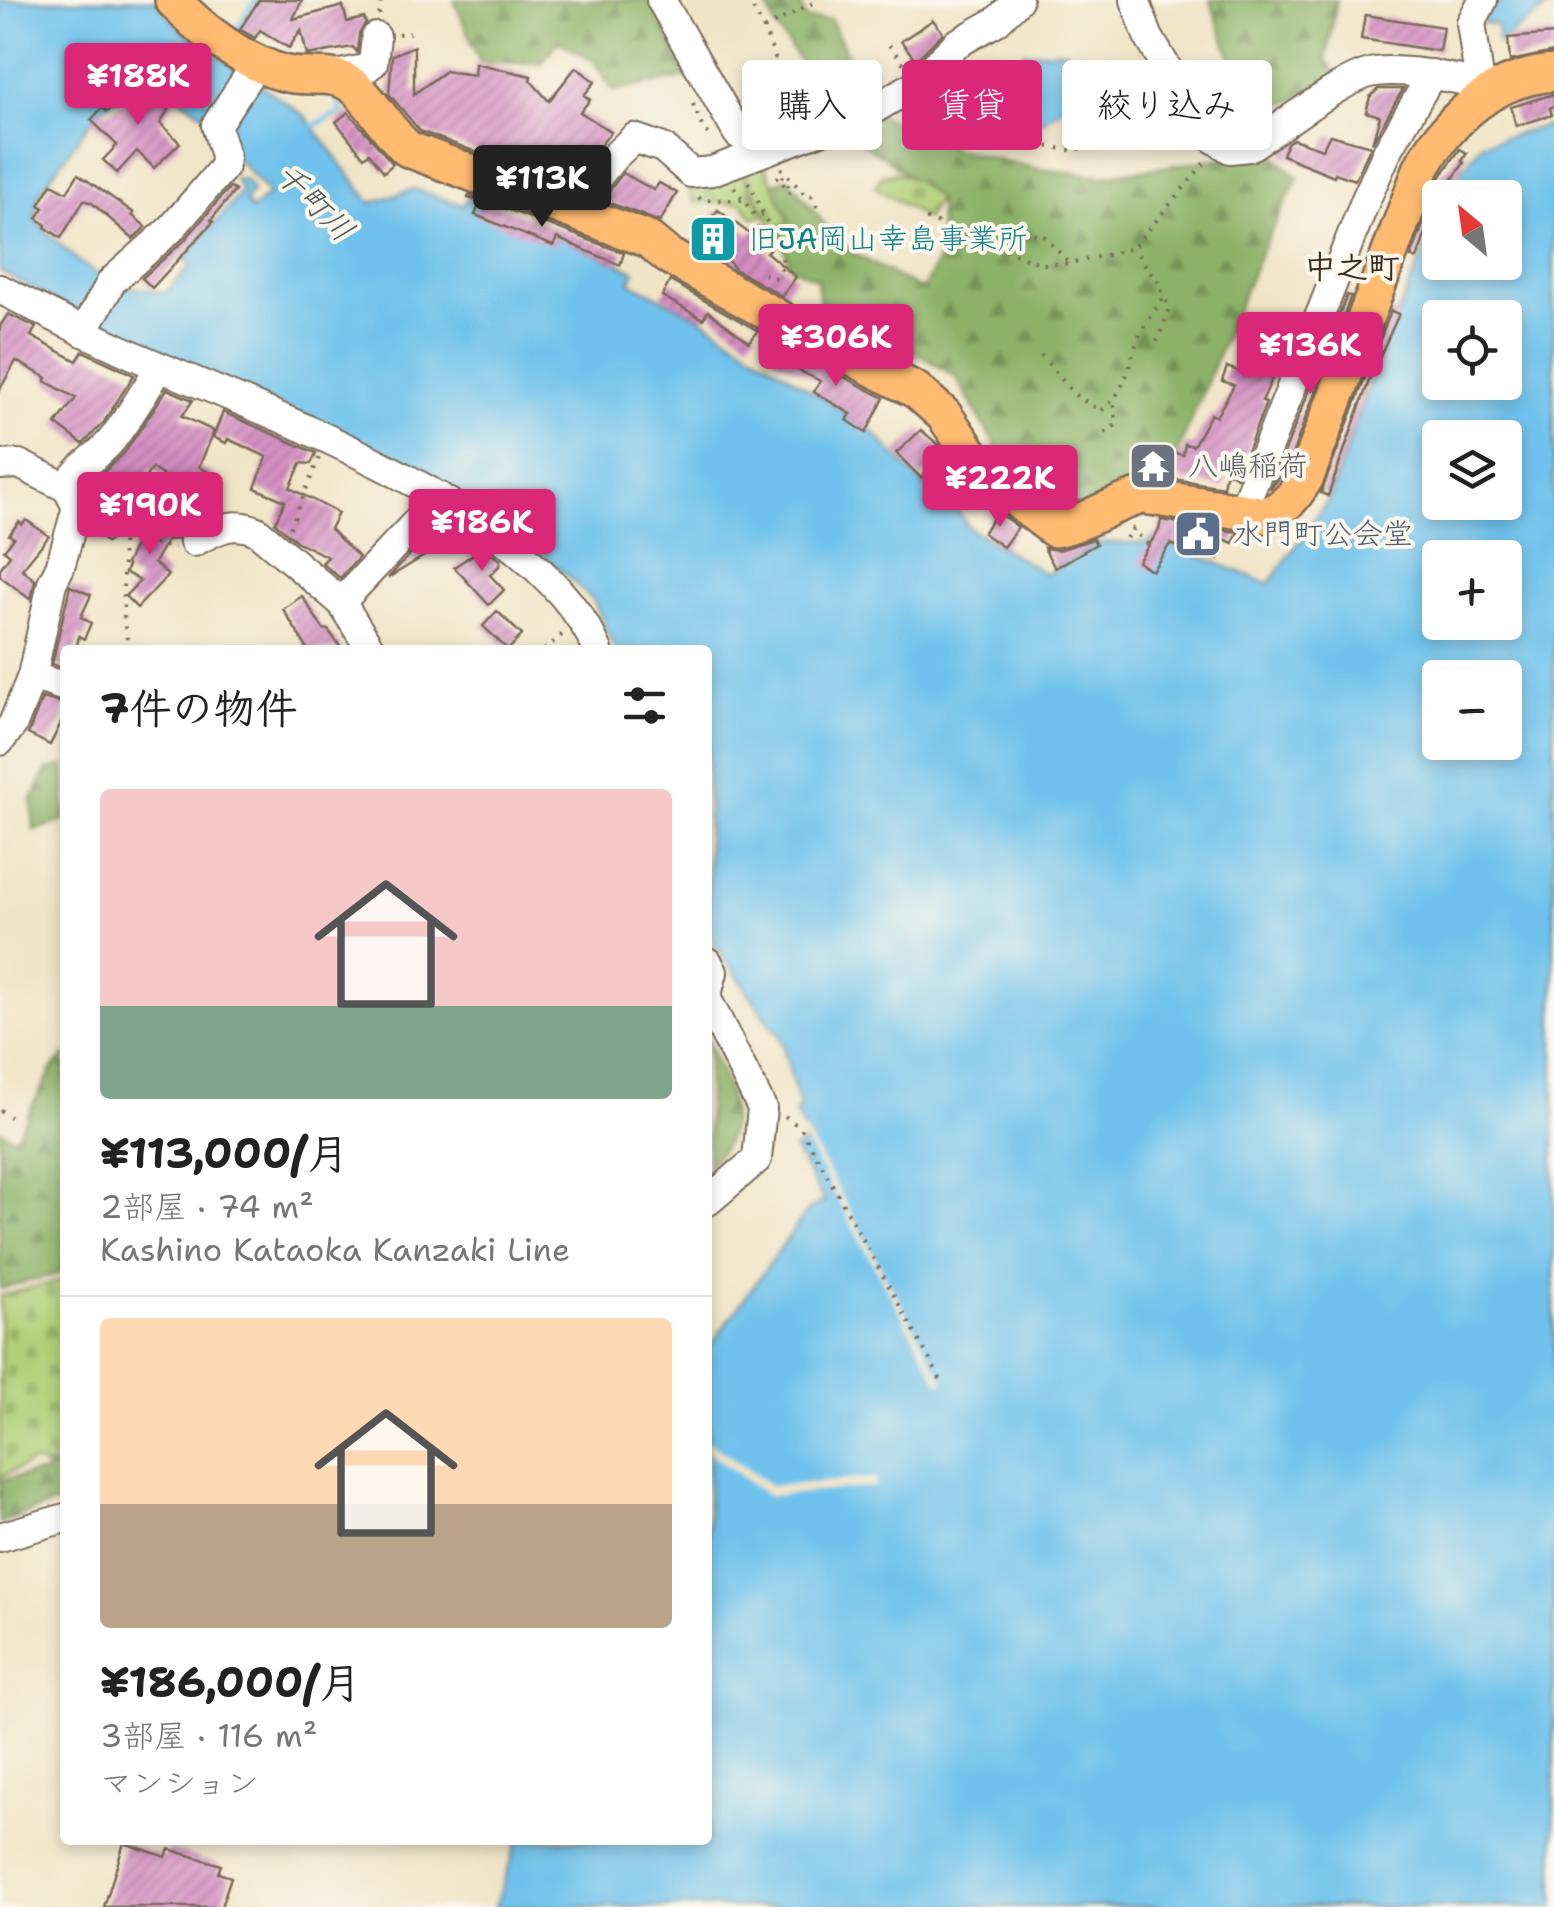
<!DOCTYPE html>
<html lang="ja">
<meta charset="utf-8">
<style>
body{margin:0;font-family:"Shantell Sans","Klee One",sans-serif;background:#f2f2f2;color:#222;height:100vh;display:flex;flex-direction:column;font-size:38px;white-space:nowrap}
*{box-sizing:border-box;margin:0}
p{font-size:32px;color:#767676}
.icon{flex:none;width:55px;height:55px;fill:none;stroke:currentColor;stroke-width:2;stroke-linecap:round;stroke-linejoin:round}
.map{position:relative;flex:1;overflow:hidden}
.sheet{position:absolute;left:60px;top:645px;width:652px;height:1200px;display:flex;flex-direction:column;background:#fff;border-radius:10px;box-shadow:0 5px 15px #0003}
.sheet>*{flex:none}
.top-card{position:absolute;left:742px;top:60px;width:660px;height:90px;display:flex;gap:20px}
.needle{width:65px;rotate:331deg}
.tools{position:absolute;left:1422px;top:180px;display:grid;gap:20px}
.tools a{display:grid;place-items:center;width:100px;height:100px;border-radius:10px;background:#fff;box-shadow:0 5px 15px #0003;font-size:50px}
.price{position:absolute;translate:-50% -85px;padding:0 22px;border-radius:10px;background:#db2777;color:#fff;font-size:32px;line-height:65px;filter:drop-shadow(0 2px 5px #0008)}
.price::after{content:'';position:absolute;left:50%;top:60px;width:30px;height:22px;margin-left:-15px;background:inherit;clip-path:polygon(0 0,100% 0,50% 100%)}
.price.active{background:#222;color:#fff}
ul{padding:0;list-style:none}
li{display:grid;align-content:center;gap:20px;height:530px;padding:0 40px}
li+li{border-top:2px solid #e0e0e0}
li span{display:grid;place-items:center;height:310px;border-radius:10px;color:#555}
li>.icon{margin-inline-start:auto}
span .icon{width:180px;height:180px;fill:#fffc;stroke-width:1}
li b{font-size:42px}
h2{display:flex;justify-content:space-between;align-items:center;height:120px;padding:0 40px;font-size:42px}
.pill{padding:0 35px;border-radius:10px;background:#fff;box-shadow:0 5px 15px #0003;font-size:35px;line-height:90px}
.pill.active{background:#db2777;color:#fff}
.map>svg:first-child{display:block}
</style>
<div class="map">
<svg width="1554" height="1907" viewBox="0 0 1554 1907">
<defs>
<pattern id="forest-firs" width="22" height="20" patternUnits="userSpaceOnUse" patternTransform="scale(2.5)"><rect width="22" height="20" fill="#8cb268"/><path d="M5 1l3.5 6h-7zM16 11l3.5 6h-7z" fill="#749155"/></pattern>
<pattern id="cemetery-stones" width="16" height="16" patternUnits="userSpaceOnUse" patternTransform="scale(2.5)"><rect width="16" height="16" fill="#b0d078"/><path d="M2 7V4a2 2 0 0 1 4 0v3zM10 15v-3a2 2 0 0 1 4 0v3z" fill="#98b367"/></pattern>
<pattern id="building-hatch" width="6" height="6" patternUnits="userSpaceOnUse" patternTransform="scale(2.5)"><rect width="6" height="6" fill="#d48ec3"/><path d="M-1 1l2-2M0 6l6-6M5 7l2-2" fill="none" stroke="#ad749e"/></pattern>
</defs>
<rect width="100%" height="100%" fill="#fbf7ec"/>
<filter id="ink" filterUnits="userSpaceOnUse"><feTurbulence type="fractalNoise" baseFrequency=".01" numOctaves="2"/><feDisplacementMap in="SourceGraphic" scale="20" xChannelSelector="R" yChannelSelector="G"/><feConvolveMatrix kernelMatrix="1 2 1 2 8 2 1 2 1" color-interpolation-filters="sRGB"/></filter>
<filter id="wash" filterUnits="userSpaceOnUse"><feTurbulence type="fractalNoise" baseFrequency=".0048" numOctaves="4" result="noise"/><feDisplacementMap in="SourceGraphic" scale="40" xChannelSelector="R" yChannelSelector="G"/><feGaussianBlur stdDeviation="2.25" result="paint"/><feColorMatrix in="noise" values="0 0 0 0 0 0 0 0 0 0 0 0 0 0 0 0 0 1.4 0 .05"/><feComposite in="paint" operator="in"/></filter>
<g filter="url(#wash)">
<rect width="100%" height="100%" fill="#f0e4c6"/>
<!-- forest -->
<g fill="url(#forest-firs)" stroke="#646e43" stroke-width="2.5">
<polygon points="454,0 650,0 687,77 613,91 594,61 559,41 541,63 480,62"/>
<polygon points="765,0 799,0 806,19 831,20 869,101 829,103 776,27"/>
<polygon points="1210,0 1337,0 1326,59 1338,78 1282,105 1239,80"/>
<polygon points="877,115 955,149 1038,169 1103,176 1256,153 1265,146 1298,178 1260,253 1172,466 1159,452 1143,463 1140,483 1064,512 1017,483 956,377 861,318 844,322 820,303 817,279 790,266 771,206 772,184 788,178 826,226 853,253 922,290 949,240 939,231 938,200 886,158 858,141 852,126"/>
<polygon points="65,766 65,821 34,830 32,799 47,770"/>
<path d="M708 1040C725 1086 752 1126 708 1165Z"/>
<polygon points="65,1055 65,1272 0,1289 0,1130 15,1138 53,1068"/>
<polygon points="65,1459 65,1500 0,1523 0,1480 42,1473"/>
</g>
<!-- cemetery -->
<g fill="url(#cemetery-stones)" stroke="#767d4b" stroke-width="2.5">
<polygon points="762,158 789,221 773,229 742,166"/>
<polygon points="738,167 762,209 762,216 754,218 742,203 695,202 689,190"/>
<polygon points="896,172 915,180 938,199 926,219 875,187 881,176"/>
<polygon points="65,1279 65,1447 47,1467 33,1462 0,1477 0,1296"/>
</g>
<!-- water -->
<g fill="#70c2ec" stroke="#567685" stroke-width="2.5" fill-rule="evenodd">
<path d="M0 0H156L182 31 305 116 371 203 414 189 463 205 468 198 635 271 630 282 704 320 870 429 924 486 940 483 969 528 1046 574 1100 543H1145L1154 538 1269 584 1330 497 1377 364 1440 213V262H1505V198L1447 197 1452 184 1481 144 1554 124V1907H495L518 1840H708V1349L808 1210 824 1201 794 1149 810 1140 795 1113 800 1109 781 1039 708 934V650H615L594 601 539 550 494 517 226 381 104 331 98 323 0 271ZM152 80 205 115 224 123 236 157 269 194 252 210 245 202 252 191 245 180 234 178 242 192 184 259 190 267 165 293 128 286 122 290 79 262 35 221 38 194 99 110ZM1440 318H1505V382H1440ZM1440 438H1505V502H1440ZM1440 558H1505V622H1440ZM1440 678H1505V742H1440Z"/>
<polygon points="1494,0 1554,0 1554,3 1498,43 1497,25 1482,23"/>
<path d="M1067 50 1081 76C1073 99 1060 111 1040 122L1011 118 1003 103 1022 53Z"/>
</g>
<!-- pier -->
<g fill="#f0e4c6">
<polygon points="805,1130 944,1381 940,1384 800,1132"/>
<polygon points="708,1441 771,1486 876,1478 875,1487 769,1496 708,1452"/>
</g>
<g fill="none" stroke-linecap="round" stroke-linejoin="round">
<!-- stream -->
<g stroke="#70c2ec" stroke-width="5">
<polyline points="236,30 256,0"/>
<polyline points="313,126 342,112 335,93"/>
</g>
</g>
<g id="blocks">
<!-- building -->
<g fill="url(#building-hatch)">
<polygon points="259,0 302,0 293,19 343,6 347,22 364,18 366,23 359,34 357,52 353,47 307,55 301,30 289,48 260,30 255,38 240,29"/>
<polygon points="1365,15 1443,27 1439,51 1361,39"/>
<polygon points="933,20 943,33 916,60 901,41"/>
<polygon points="1554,34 1554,52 1510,61 1508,38"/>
<polygon points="414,46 414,94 445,71 474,75 475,63 531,76 530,80 549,101 576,67 595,82 584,95 590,100 580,112 611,132 567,186 420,131 389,94 392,55"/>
<polygon points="152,84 176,99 160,123 180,143 154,168 137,151 117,173 103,160 117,145 91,120 102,108 107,112"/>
<polygon points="1378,89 1403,89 1372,143 1380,116 1366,112 1370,97"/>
<polygon points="1554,94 1554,106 1550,108 1552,115 1516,126 1511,107"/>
<polygon points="348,112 393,164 384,172 369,153 364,157 336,122"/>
<polygon points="1330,135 1371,146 1355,180 1335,173 1334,176 1282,155 1287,143 1293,139 1322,149"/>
<polygon points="1460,149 1467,153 1462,161 1464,163 1450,183 1447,181 1430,231 1427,230 1417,259 1411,257 1441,176"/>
<polygon points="623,173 654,190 659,183 677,193 660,222 602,200"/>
<polygon points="78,174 134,213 132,215 146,227 133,239 92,203 84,200 61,238 45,227 46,225 37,218 44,208 39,205 52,184 67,192"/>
<polygon points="230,187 235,191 211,220 213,222 152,288 142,278 184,241"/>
<polygon points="469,195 624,253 620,265 557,238 553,246 475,215 480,202 468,198"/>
<polygon points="718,210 750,234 758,227 774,245 766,252 796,277 782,296 736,270 721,253 717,259 691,244"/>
<polygon points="670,281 758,331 749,342 708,311 703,319 662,296"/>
<polygon points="1347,295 1351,296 1287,468 1270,489"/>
<polygon points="1391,311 1399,314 1370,378 1328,496 1321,493"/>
<polygon points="8,314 36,327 31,336 77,361 83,351 134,375 104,422 83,444 56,424 76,398 45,381 47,378 16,361 0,389 0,326"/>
<polygon points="781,344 884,398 866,433 847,420 851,414 814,392 820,381 774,358"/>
<polygon points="1260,344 1284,353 1262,401 1266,403 1237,477 1226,471 1223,487 1173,479 1175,471 1171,470 1175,453 1183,455 1185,444 1193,446 1211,414 1216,417 1234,385 1222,381 1227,367 1243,373 1250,354 1256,356"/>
<polygon points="167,389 193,400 182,416 214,431 199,467 214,475 204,495 188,487 185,491 152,468 130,499 139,510 107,543 95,532 99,528 92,516 93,500 87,488 125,452"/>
<polygon points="223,412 316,453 311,464 301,463 290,488 338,513 330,529 359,557 340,578 322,563 328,557 296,541 275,523 285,501 255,488 267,457 228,439 226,443 213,437"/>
<polygon points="921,430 939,445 974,494 964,501 944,473 934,480 928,471 921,478 896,453"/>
<polygon points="997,512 1018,527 1003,547 983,533"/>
<polygon points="154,514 185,527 177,539 167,540 154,563 168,575 137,608 125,596 140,581 125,572 128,566 126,564 150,515"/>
<polygon points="26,520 49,536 22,569 35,580 31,600 0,576 0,569 10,555 4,550 14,538 9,535 19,522 22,525"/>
<polygon points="442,520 462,533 388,578"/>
<polygon points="1161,520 1238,532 1233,543 1224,539 1218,559 1170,544 1152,571 1138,562 1159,530"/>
<polygon points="1093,539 1096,544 1055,568 1044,548 1059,550"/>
<polygon points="483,548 500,560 500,565 490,575 504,590 489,605 454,567"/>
<polygon points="70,586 91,595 81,617 91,623 84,639 79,636 76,650 65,650 65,669 52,664"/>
<polygon points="302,596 323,629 328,630 343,650 308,650 283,609"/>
<polygon points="497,611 522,635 508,650 483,626"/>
<polygon points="42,698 65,704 65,715 50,745 28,734"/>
<polygon points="124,1843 166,1857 169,1849 221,1865 218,1873 231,1877 221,1907 104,1907"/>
</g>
</g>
</g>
<g filter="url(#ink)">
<use href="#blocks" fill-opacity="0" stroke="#7a6b59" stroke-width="2.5"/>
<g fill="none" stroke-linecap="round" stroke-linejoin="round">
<!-- minor casing -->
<g stroke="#7a6b59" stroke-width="32">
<g id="minor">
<polyline points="661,0 738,134 801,123"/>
<path d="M1135 0 1148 36 1205 133 1230 149 1249 147C1279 129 1345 76 1375 72 1396 69 1424 73 1445 77 1462 80 1474 81 1485 95"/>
<polyline points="331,76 365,69 373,63 376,37"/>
<polyline points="1477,85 1479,78 1471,23 1483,0"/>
<polyline points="570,211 614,157 634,138 663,148 691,173 712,171 871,111 918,83 956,44 997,21 1018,0"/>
<path d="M0 289C52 316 104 343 158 366 289 422 539 513 598 650"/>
<polyline points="83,332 112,281 171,229 224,167 225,156 216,125 257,63"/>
<polyline points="0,465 19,464 67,488"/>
<polyline points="1242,512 1366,199 1388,150 1432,74"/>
<path d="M194 542C216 530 232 520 257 531L341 602 371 650"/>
<polyline points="341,602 440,497"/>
<polyline points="32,676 65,687"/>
<path d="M0 741 13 724 32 676 52 583 60 567 77 507 67 488C74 469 98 457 111 441 129 418 144 392 160 367"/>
<polyline points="708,962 713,972 708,991"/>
<polyline points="708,1001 762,1108 757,1159 708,1201"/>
<polyline points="0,1537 65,1518"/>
</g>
</g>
<!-- major casing -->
<g stroke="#7a6b59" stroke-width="40">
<path id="major" d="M173 0C200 30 244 62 283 73 306 80 331 70 352 85 369 97 388 132 408 149L649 240 667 255 785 322 917 391 944 415 986 476 1054 529C1086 524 1111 503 1143 496L1266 515C1286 507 1295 496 1306 477L1422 167C1450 117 1495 77 1554 73"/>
</g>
<!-- path -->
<g stroke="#7a6b59" stroke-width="4" stroke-dasharray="2.5 8" stroke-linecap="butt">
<polyline points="748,0 764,29 775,58 788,73 804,82 818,107"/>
<polyline points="379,15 381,0"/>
<polyline points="764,29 818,0"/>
<polyline points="398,34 410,33"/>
<polyline points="889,45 904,64"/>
<polyline points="693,104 703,129 713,138"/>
<polyline points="911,115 923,116 936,108 957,111 1010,140 1075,151 1162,103"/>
<polyline points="781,168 806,196 811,196 818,208"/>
<polyline points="776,178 779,177 789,193 792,192 779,171"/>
<path d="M748 182C756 195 760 208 766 220 777 241 782 243 783 267L774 278 763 274 760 279"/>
<polyline points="734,187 755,216 763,214"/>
<polyline points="699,197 701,200 742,200"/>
<polyline points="926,219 1042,264 1070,264 1133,248 1207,160"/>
<polyline points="1023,232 1044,236 1070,264"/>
<polyline points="1157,342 1170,308 1164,297"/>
<path d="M1041 355 1075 395 1101 411C1127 391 1128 367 1138 339 1143 325 1156 310 1164 297L1158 282 1133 248"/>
<polyline points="1105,433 1116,425 1114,401"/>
<path d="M97 517C120 531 147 546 175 547"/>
<polyline points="290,528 319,458"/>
<polyline points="1131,528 1149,545"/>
<polyline points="122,532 124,622 129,650"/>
<polyline points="1126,538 1134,529"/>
<polyline points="544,650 563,634"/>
<polyline points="0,1110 10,1117"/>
<polyline points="785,1116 801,1128 942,1382"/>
</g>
<!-- minor -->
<use href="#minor" stroke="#fff" stroke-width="28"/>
<!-- major -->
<use href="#major" stroke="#ffbb71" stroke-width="35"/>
</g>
</g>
<!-- icons -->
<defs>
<g id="building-square" transform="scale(2.5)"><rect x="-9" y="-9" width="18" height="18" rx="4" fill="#0f9aa8" stroke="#fbf7ec"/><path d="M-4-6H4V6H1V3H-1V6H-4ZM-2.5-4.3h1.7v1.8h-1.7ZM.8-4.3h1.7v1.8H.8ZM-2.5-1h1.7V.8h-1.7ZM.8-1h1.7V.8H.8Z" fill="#fff"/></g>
<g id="temple-square" transform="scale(2.5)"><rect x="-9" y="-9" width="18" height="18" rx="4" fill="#6b7280" stroke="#fbf7ec"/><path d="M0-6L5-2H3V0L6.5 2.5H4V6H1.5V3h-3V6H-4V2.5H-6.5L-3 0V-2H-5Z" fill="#fff"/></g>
<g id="civic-square" transform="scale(2.5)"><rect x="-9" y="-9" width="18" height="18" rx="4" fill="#5c6f8a" stroke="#fbf7ec"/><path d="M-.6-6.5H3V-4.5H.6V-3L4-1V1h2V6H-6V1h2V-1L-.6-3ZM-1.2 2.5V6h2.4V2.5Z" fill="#fff"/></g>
</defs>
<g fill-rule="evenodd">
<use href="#building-square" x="713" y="239"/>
<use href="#temple-square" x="1153" y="466"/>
<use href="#civic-square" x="1198" y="534"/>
</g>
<g text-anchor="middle" stroke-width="8" stroke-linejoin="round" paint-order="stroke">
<!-- culture labels -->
<g font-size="30" fill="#0d838f" stroke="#fbf7ec" text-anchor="start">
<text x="748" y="249">旧JA岡山幸島事業所</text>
</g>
<!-- worship labels -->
<g font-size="30" fill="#5b616d" stroke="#fbf7ec" text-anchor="start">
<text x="1188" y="476">八嶋稲荷</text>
</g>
<!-- service labels -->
<g font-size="30" fill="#4e5e75" stroke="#fbf7ec" text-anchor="start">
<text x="1233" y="544">水門町公会堂</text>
</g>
<!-- water labels -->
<g font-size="32" font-style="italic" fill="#4b585c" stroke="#fbf7ec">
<text transform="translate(315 202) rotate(45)" y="11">千町川</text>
</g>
<!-- neighbourhood labels -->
<g font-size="32" font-weight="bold" fill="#3b2a1e" stroke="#fbf7ec">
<text x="1352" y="278">中之町</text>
</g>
</g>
</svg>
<div class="tools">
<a><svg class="needle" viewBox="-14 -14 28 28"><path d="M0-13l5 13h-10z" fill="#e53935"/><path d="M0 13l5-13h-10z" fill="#767676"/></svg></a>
<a><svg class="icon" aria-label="locate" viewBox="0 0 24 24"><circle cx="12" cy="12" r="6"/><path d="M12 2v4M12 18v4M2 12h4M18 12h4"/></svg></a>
<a><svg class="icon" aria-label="layers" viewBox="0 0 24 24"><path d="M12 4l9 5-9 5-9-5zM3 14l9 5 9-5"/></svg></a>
<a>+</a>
<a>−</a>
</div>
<b class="price" style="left:138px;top:128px">¥188K</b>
<b class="price active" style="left:542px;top:230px">¥113K</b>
<b class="price" style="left:836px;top:389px">¥306K</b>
<b class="price" style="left:1310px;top:397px">¥136K</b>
<b class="price" style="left:1000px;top:530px">¥222K</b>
<b class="price" style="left:150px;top:557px">¥190K</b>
<b class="price" style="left:482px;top:574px">¥186K</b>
<div class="top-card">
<a class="pill">購入</a>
<a class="pill active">賃貸</a>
<a class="pill">絞り込み</a>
</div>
<section class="sheet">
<h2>7件の物件<svg class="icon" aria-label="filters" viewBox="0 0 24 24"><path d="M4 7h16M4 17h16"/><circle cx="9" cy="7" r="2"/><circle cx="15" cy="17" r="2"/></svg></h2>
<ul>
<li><span style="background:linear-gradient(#f6c9c9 70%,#7fa58c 0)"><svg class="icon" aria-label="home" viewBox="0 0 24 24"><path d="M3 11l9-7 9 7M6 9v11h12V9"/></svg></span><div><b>¥113,000/月</b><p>2部屋 · 74 m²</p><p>Kashino Kataoka Kanzaki Line</p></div></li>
<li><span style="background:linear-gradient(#ffd9b3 60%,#b9a48a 0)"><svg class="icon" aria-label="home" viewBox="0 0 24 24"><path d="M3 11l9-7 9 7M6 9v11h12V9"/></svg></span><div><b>¥186,000/月</b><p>3部屋 · 116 m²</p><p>マンション</p></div></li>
</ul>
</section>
</div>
